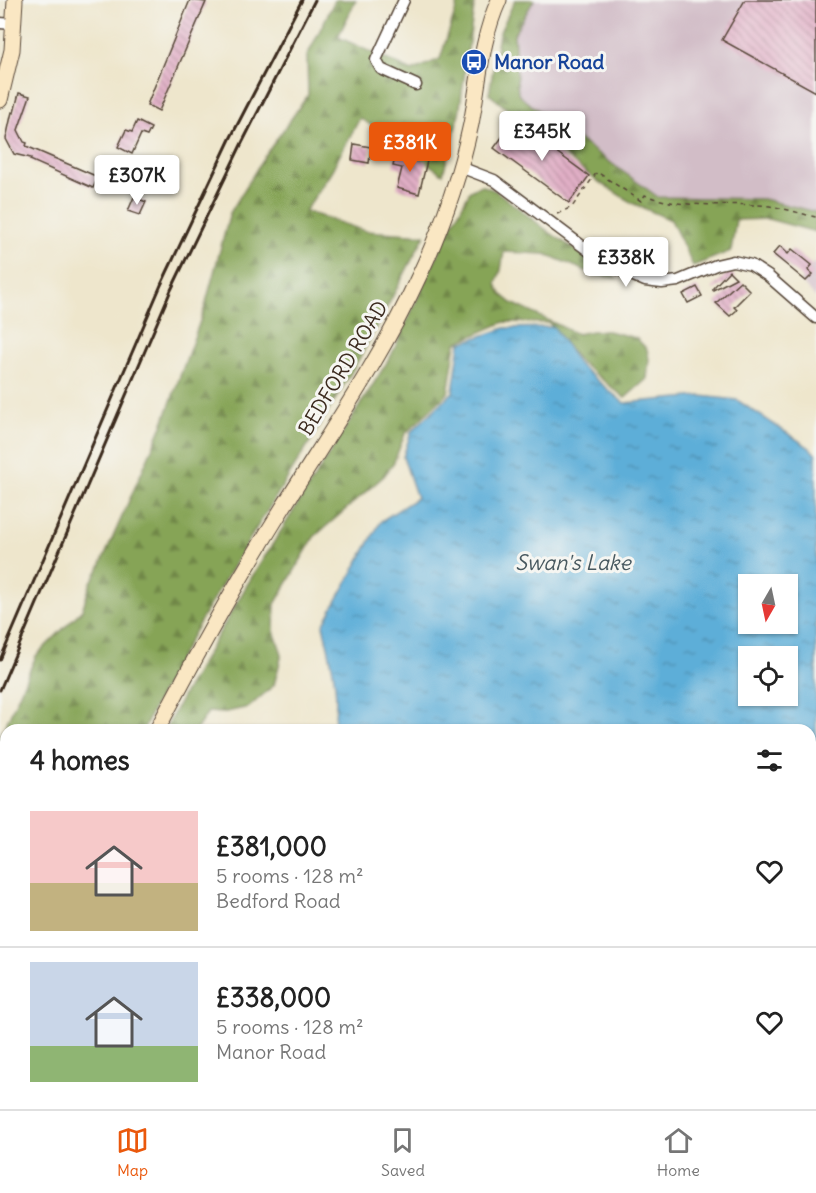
<!DOCTYPE html>
<meta charset="utf-8">
<style>
body{margin:0;font-family:Delius,sans-serif;background:#f6f6f6;color:#222;height:100vh;display:flex;flex-direction:column;font-size:22px;white-space:nowrap}
*{box-sizing:border-box;margin:0}
p{font-size:20px;color:#767676}
.icon{flex:none;width:33px;height:33px;fill:none;stroke:currentColor;stroke-width:2;stroke-linecap:round;stroke-linejoin:round}
.map{position:relative;flex:1;overflow:hidden}
.panel{position:absolute;left:0px;top:724px;width:816px;height:386px;display:flex;flex-direction:column;background:#fff;border-radius:18px 18px 0 0;box-shadow:0 2px 4px #0004}
.panel>*{flex:none}
.needle{width:39px;rotate:189deg}
.controls{position:absolute;left:738px;top:574px;display:grid;gap:12px}
.controls a{display:grid;place-items:center;width:60px;height:60px;border-radius:0px;background:#fff;box-shadow:0 2px 4px #0004;font-size:30px}
.price{position:absolute;translate:-50% -51px;padding:0 14px;border-radius:6px;background:#fff;color:#222;font-size:20px;line-height:39px;filter:drop-shadow(0 2px 3px #0008)}
.price::after{content:'';position:absolute;left:50%;top:36px;width:18px;height:14px;margin-left:-9px;background:inherit;clip-path:polygon(0 0,100% 0,50% 100%)}
.price.on{background:#ea580c;color:#fff}
ul{padding:0;list-style:none}
li{display:flex;align-items:center;gap:18px;height:150px;padding:0 30px}
li+li{border-top:2px solid #e0e0e0}
li span{display:grid;place-items:center;flex:none;width:168px;height:120px;border-radius:0px;color:#555}
li>.icon{margin-inline-start:auto}
span .icon{width:72px;height:72px;fill:#fffc;stroke-width:1}
li b{font-size:26px}
h2{display:flex;justify-content:space-between;align-items:center;height:72px;padding:0 30px;font-size:26px}
.dock{display:flex;justify-content:space-around;align-items:center;height:84px;border-top:2px solid #e0e0e0;background:#fff;font-size:16px;color:#767676}
.dock a{display:grid;justify-items:center;gap:3px}
.dock .on{color:#ea580c}
.map>svg:first-child{display:block}
</style>
<div class="map">
<svg width="816" height="1109" viewBox="0 0 816 1109">
<defs>
<pattern id="forest-firs" width="22" height="20" patternUnits="userSpaceOnUse" patternTransform="scale(1.5)"><rect width="22" height="20" fill="#86a457"/><path d="M5 1l3.5 6h-7zM16 11l3.5 6h-7z" fill="#6f8647"/></pattern>
<pattern id="water-ripples" width="26" height="14" patternUnits="userSpaceOnUse" patternTransform="scale(1.5)"><rect width="26" height="14" fill="#5daed8"/><path d="M2 4q2-2 4 0t4 0M15 11q2-2 4 0t4 0" fill="none" stroke="#4e8eaf"/></pattern>
<pattern id="building-back-hatch" width="6" height="6" patternUnits="userSpaceOnUse" patternTransform="scale(1.5)"><rect width="6" height="6" fill="#e1afc6"/><path d="M-1 5l2 2M0 0l6 6M5-1l2 2" fill="none" stroke="#b88fa0"/></pattern>
</defs>
<rect width="100%" height="100%" fill="#f6f6f2"/>
<filter id="ink" filterUnits="userSpaceOnUse"><feTurbulence type="fractalNoise" baseFrequency=".0167" numOctaves="2"/><feDisplacementMap in="SourceGraphic" scale="12" xChannelSelector="R" yChannelSelector="G"/><feConvolveMatrix kernelMatrix="1 2 1 2 8 2 1 2 1" color-interpolation-filters="sRGB"/></filter>
<filter id="wash" filterUnits="userSpaceOnUse"><feTurbulence type="fractalNoise" baseFrequency=".008" numOctaves="4" result="noise"/><feDisplacementMap in="SourceGraphic" scale="24" xChannelSelector="R" yChannelSelector="G"/><feGaussianBlur stdDeviation="1.35" result="paint"/><feColorMatrix in="noise" values="0 0 0 0 0 0 0 0 0 0 0 0 0 0 0 0 0 1.4 0 .05"/><feComposite in="paint" operator="in"/></filter>
<g filter="url(#wash)">
<rect width="100%" height="100%" fill="#eee6cc"/>
<!-- industrial -->
<g fill="#d2bdc7">
<polygon points="534,0 816,0 816,212 763,199 658,197 527,102 518,94 514,34"/>
<polygon points="816,260 816,298 800,281"/>
</g>
<!-- forest -->
<g fill="url(#forest-firs)" stroke="#60673a" stroke-width="1.5">
<path d="M335 0H356L338 37 412 71 440 59 459 0H475L459 114 443 174 360 118 328 177 305 211 365 231 425 235C404 274 384 314 363 352 292 479 205 598 143 730H6V1037L0 1051V738L36 656 82 610 91 582 98 571 162 426 204 310 230 213 264 157 308 95 307 56Z"/>
<polygon points="515,0 534,0 514,34 518,94 527,102 658,197 763,199 816,212 816,232 768,219 736,220 731,251 693,266 671,220 632,203 594,179 489,94 499,34"/>
<polygon points="481,185 496,191 549,232 617,278 596,275 545,254 504,252 501,270 496,284 501,294 512,303 577,334 592,331 608,331 636,338 647,349 649,359 647,379 625,398 579,361 549,323 504,322 456,343 448,393 405,434 394,462 384,476 314,537 275,604 274,631 282,654 274,685 249,707 222,713 208,712 196,730 165,730 182,697 250,580 391,356 446,237 470,191"/>
<polygon points="6,1092 6,1104 101,1104 99,1109 0,1109"/>
</g>
<!-- water -->
<g fill="url(#water-ripples)" stroke="#4c6c7b" stroke-width="1.5" fill-rule="evenodd">
<path d="M554 327 578 364 624 403 701 396 737 400 810 448 816 455V1028L810 1033V730H333C341 693 331 661 323 625L381 521 417 498 403 457 411 432 453 392 460 343 505 328ZM748 585H788V624H748ZM748 657H788V696H748Z"/>
<polygon points="816,1050 816,1109 706,1109 707,1104 810,1104 810,1051"/>
<polygon points="107,1104 673,1104 672,1109 589,1109 584,1105 566,1105 564,1109 105,1109"/>
</g>
<g id="blocks">
<!-- building -->
<g fill="url(#building-back-hatch)">
<polygon points="190,0 206,2 159,111 147,105"/>
<polygon points="745,0 816,0 816,92 722,40"/>
<polygon points="19,93 30,96 18,130 24,142 27,143 26,146 98,177 93,188 30,160 31,158 14,154 6,139 11,116 12,112 14,113"/>
<polygon points="137,121 151,128 147,136 141,134 132,154 118,147 126,130 132,132"/>
<polygon points="514,121 589,176 569,203 494,148"/>
<polygon points="354,144 371,147 369,163 352,160"/>
<polygon points="396,153 427,161 419,194 397,188 402,168 393,166"/>
<polygon points="134,197 146,202 140,215 128,211"/>
<polygon points="780,246 788,254 792,249 812,265 808,270 813,274 806,281 773,254"/>
<polygon points="729,271 736,278 713,290 713,288"/>
<polygon points="740,281 750,291 734,307 737,310 730,316 716,303"/>
<polygon points="697,287 702,296 688,303 683,294"/>
</g>
</g>
</g>
<g filter="url(#ink)">
<use href="#blocks" fill-opacity="0" stroke="#564638" stroke-width="1.5"/>
<g fill="none" stroke-linecap="round" stroke-linejoin="round">
<!-- street casing -->
<g stroke="#564638" stroke-width="13">
<g id="street">
<polyline points="404,0 376,60 381,69 416,85"/>
<polyline points="0,23 13,24"/>
<polyline points="460,167 494,180 597,257 622,271 645,281 662,283 678,281 716,265 733,261 751,265 768,276 816,318"/>
</g>
</g>
<!-- secondary casing -->
<g stroke="#564638" stroke-width="17">
<g id="secondary">
<polyline points="0,100 12,50 15,0"/>
<path d="M157 730C196 655 237 581 282 509 330 432 382 357 420 274 442 227 460 175 471 124 479 82 481 39 499 0"/>
<polyline points="0,1086 6,1072"/>
</g>
</g>
<!-- path -->
<path stroke="#564638" stroke-width="1.5" stroke-dasharray="4.5 4.5" stroke-linecap="butt" d="M557 214 572 207 597 172 641 201 645 195C679 209 720 203 756 205 776 205 797 213 816 217"/>
<!-- street -->
<use href="#street" stroke="#fff" stroke-width="10"/>
<!-- secondary -->
<use href="#secondary" stroke="#fae7c3" stroke-width="15"/>
<!-- rail -->
<g stroke="#3b2a1e" stroke-width="3">
<polyline points="0,660 161,285 230,139 302,0"/>
<polyline points="0,690 171,290 241,145 315,0"/>
</g>
</g>
</g>
<!-- icons -->
<defs>
<g id="bus-disc" transform="scale(1.35)"><circle r="9.5" fill="#1a4fb4" stroke="#f6f6f2"/><path d="M-5-6H5V4H4V6H2V4H-2V6H-4V4H-5ZM-3.5-4V0h7V-4ZM-3.5 1.2v1.5H-2V1.2ZM2 1.2v1.5H3.5V1.2Z" fill="#fff"/></g>
</defs>
<g fill-rule="evenodd">
<use href="#bus-disc" x="474" y="62"/>
</g>
<g text-anchor="middle" stroke-width="6" stroke-linejoin="round" paint-order="stroke">
<!-- transit labels -->
<g font-size="20" font-weight="bold" fill="#164399" stroke="#f6f6f2" text-anchor="start">
<text x="494" y="69">Manor Road</text>
</g>
<!-- street labels -->
<g font-size="20" fill="#3b2a1e" stroke="#f6f6f2">
<text transform="translate(343 368) rotate(-59)" y="7">BEDFORD ROAD</text>
</g>
<!-- water labels -->
<g font-size="21" font-style="italic" fill="#47585f" stroke="#f6f6f2">
<text x="573" y="570">Swan's Lake</text>
</g>
</g>
</svg>
<div class="controls">
<a><svg class="needle" viewBox="-14 -14 28 28"><path d="M0-13l5 13h-10z" fill="#e53935"/><path d="M0 13l5-13h-10z" fill="#767676"/></svg></a>
<a><svg class="icon" aria-label="locate" viewBox="0 0 24 24"><circle cx="12" cy="12" r="6"/><path d="M12 2v4M12 18v4M2 12h4M18 12h4"/></svg></a>
</div>
<b class="price" style="left:542px;top:162px">£345K</b>
<b class="price on" style="left:410px;top:173px">£381K</b>
<b class="price" style="left:137px;top:206px">£307K</b>
<b class="price" style="left:626px;top:288px">£338K</b>
<section class="panel">
<h2>4 homes<svg class="icon" aria-label="filters" viewBox="0 0 24 24"><path d="M4 7h16M4 17h16"/><circle cx="9" cy="7" r="2"/><circle cx="15" cy="17" r="2"/></svg></h2>
<ul>
<li><span style="background:linear-gradient(#f6c9c9 60%,#c2b280 0)"><svg class="icon" aria-label="home" viewBox="0 0 24 24"><path d="M3 11l9-7 9 7M6 9v11h12V9"/></svg></span><div><b>£381,000</b><p>5 rooms · 128 m²</p><p>Bedford Road</p></div><svg class="icon" aria-label="heart" viewBox="0 0 24 24"><path d="M12 20l-8-8c-3-5 5-10 8-4 3-6 11-1 8 4z"/></svg></li>
<li><span style="background:linear-gradient(#c9d6e8 70%,#8fb573 0)"><svg class="icon" aria-label="home" viewBox="0 0 24 24"><path d="M3 11l9-7 9 7M6 9v11h12V9"/></svg></span><div><b>£338,000</b><p>5 rooms · 128 m²</p><p>Manor Road</p></div><svg class="icon" aria-label="heart" viewBox="0 0 24 24"><path d="M12 20l-8-8c-3-5 5-10 8-4 3-6 11-1 8 4z"/></svg></li>
</ul>
</section>
</div>
<nav class="dock">
<a class="on"><svg class="icon" aria-label="map" viewBox="0 0 24 24"><path d="M3 6l6-2 6 2 6-2v14l-6 2-6-2-6 2zM9 4v14M15 6v14"/></svg>Map</a>
<a><svg class="icon" aria-label="saved" viewBox="0 0 24 24"><path d="M7 4h10v16l-5-4-5 4z"/></svg>Saved</a>
<a><svg class="icon" aria-label="home" viewBox="0 0 24 24"><path d="M3 11l9-7 9 7M6 9v11h12V9"/></svg>Home</a>
</nav>
